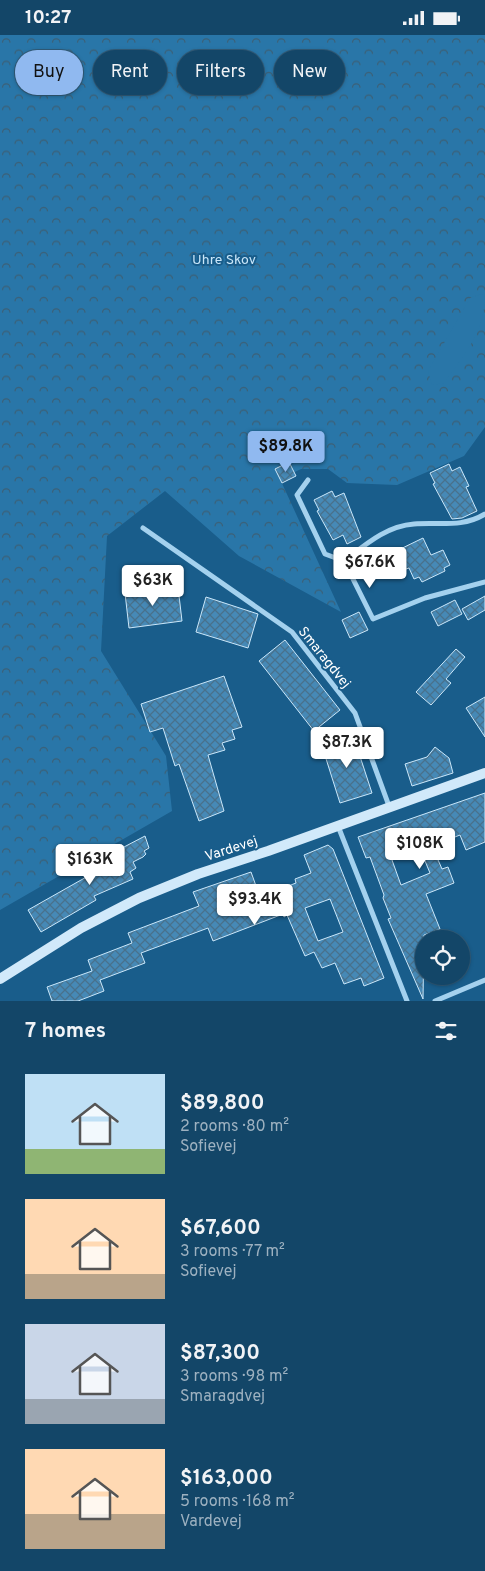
<!DOCTYPE html>
<meta charset="utf-8">
<style>
body{margin:0;font-family:Overpass,sans-serif;background:#205071;color:#f1f3f6;height:100vh;display:flex;flex-direction:column;font-size:19px;white-space:nowrap}
*{box-sizing:border-box;margin:0}
p{font-size:16px;color:#9db1c0}
.icon{flex:none;width:28px;height:28px;fill:none;stroke:currentColor;stroke-width:2;stroke-linecap:round;stroke-linejoin:round}
.map{position:relative;height:966px;overflow:hidden}
.side{display:flex;flex-direction:column;background:#134668;flex:1}
.side>*{flex:none}
.guide{position:absolute;left:15px;top:15px;width:455px;height:45px;display:flex;gap:10px}
.buttons{position:absolute;left:415px;top:895px;display:grid;gap:10px}
.buttons a{display:grid;place-items:center;width:55px;height:55px;border-radius:50%;background:#134668;box-shadow:0 1px 4px #0004,0 0 0 1px #325e7c;font-size:25px}
.price{position:absolute;translate:-50% -42px;padding:0 11px;border-radius:5px;background:#fff;color:#222;font-size:16px;line-height:32px;filter:drop-shadow(0 1px 2px #0008)}
.price::after{content:'';position:absolute;left:50%;top:30px;width:15px;height:11px;margin-left:-8px;background:inherit;clip-path:polygon(0 0,100% 0,50% 100%)}
.price.current{background:#90b9f0;color:#111}
ul{padding:0;list-style:none}
li{display:flex;align-items:center;gap:15px;height:125px;padding:0 25px}
li span{display:grid;place-items:center;flex:none;width:140px;height:100px;border-radius:0px;color:#555}
li>.icon{margin-inline-start:auto}
span .icon{width:60px;height:60px;fill:#fffc;stroke-width:1}
li b{font-size:21px}
h2{display:flex;justify-content:space-between;align-items:center;height:60px;padding:0 25px;font-size:21px}
.chip{padding:0 18px;border-radius:22px;background:#134668;box-shadow:0 1px 4px #0004,0 0 0 1px #325e7c;font-size:18px;line-height:45px}
.chip.current{background:#90b9f0;color:#111}
.status{display:flex;justify-content:space-between;align-items:center;height:35px;padding:0 25px;background:#134668;direction:ltr}
.status svg{height:14px;fill:currentColor}
.map>svg:first-child{display:block}
</style>
<div class="status"><b>10:27</b><svg viewBox="0 0 49 12"><path d="M0 12V9h3v3zM5 12V6h3v6zM10 12V3h3v9zM15 12V0h3v12zM26 1h20v11H26zM47 4h2v5h-2z"/></svg></div>
<div class="map">
<svg width="485" height="966" viewBox="0 0 485 966">
<defs>
<pattern id="forest-crowns" width="20" height="18" patternUnits="userSpaceOnUse" patternTransform="scale(1.25)"><rect width="20" height="18" fill="#2976a8"/><path d="M2 6a3 3 0 1 1 6 0M12 15a3 3 0 1 1 6 0" fill="none" stroke="#3c5f75"/></pattern>
<pattern id="building-cross-hatch" width="8" height="8" patternUnits="userSpaceOnUse" patternTransform="scale(1.25)"><rect width="8" height="8" fill="#4689b6"/><path d="M0 0l8 8M0 8l8-8" fill="none" stroke="#48718c"/></pattern>
</defs>
<rect width="100%" height="100%" fill="#195d8b"/>
<!-- forest -->
<polygon fill="url(#forest-crowns)" points="0,0 485,0 485,392 464,421 397,450 347,448 328,434 301,434 280,444 341,577 239,521 165,456 107,501 101,616 166,721 172,776 0,875"/>
<!-- green -->
<path fill="#2976a8" d="M481 259 485 260C485 297 464 320 444 348L432 350 428 336 470 263Z"/>
<!-- building -->
<g fill="url(#building-cross-hatch)" stroke="#cae7fa" fill-rule="evenodd">
<polygon points="289,427 296,441 282,448 275,434"/>
<polygon points="449,429 452,436 460,432 469,451 466,452 477,476 462,483 452,484 433,449 435,448 430,438"/>
<polygon points="332,456 335,462 344,458 361,502 347,509 343,500 333,505 317,476 319,475 314,465"/>
<polygon points="423,503 431,520 443,515 450,530 444,533 445,536 422,547 419,542 414,544 409,533 403,535 401,531 395,534 388,520"/>
<polygon points="178,552 182,586 129,593 125,558"/>
<polygon points="485,561 485,575 468,585 462,574"/>
<polygon points="206,562 258,579 248,613 196,597"/>
<polygon points="455,565 462,579 438,591 431,577"/>
<polygon points="359,577 368,595 350,603 342,585"/>
<polygon points="285,605 340,675 314,696 259,626"/>
<polygon points="456,614 465,622 446,644 451,648 431,670 416,657"/>
<polygon points="224,641 242,692 232,695 235,704 222,708 225,715 208,720 224,776 199,786 179,729 175,731 163,693 150,697 141,669"/>
<polygon points="485,662 485,702 466,673"/>
<polygon points="353,700 372,758 340,768 322,711"/>
<polygon points="435,712 449,723 453,738 412,751 405,729 427,722"/>
<path d="M485 758V807L466 815 460 800 432 811 442 834 448 832 454 848 426 859 440 894 424 900 423 964 388 884 391 883 383 863 384 860 370 822 366 823 358 802ZM420 814 430 838 401 850 392 825Z"/>
<polygon points="145,801 149,813 144,816 146,819 143,822 133,827 136,833 130,837 133,844 94,861 96,865 41,897 28,875 104,832 101,824"/>
<path d="M328 810 333 814 384 943 364 951 361 943 344 949 335 928 322 933 314 917 305 921 287 880 284 882 283 879 213 906 208 893 141 918 145 928 100 945 104 956 78 966H52L47 952 92 936 88 925 132 908 128 898 199 871 193 857 251 837 260 862 296 848 295 844 311 838 304 820ZM330 864 343 897 318 906 305 873Z"/>
</g>
<g fill="none" stroke-linecap="round" stroke-linejoin="round">
<!-- street -->
<g stroke="#a4d1ee" stroke-width="5">
<polyline points="308,445 297,460 325,519 344,526 373,584 425,563 485,547"/>
<polyline points="143,493 292,597 355,678 389,771"/>
<path d="M344 526C365 510 386 491 414 489 440 487 462 493 485 479"/>
<polyline points="338,791 407,966"/>
<polyline points="435,966 485,945"/>
</g>
<!-- secondary -->
<polyline stroke="#d1e9fa" stroke-width="10" points="0,944 81,893 139,863 198,839 268,816 485,738"/>
</g>
<g text-anchor="middle" stroke-width="4" stroke-linejoin="round" paint-order="stroke">
<!-- park labels -->
<g font-size="14" fill="#cae7fa" stroke="#195d8b">
<text x="224" y="229">Uhre Skov</text>
</g>
<!-- street labels -->
<g font-size="14" fill="#fff" stroke="#195d8b">
<text transform="translate(325 622) rotate(51)" y="5">Smaragdvej</text>
<text transform="translate(231 813) rotate(-18)" y="5">Vardevej</text>
</g>
</g>
</svg>
<div class="buttons">
<a><svg class="icon" aria-label="locate" viewBox="0 0 24 24"><circle cx="12" cy="12" r="6"/><path d="M12 2v4M12 18v4M2 12h4M18 12h4"/></svg></a>
</div>
<b class="price current" style="left:286px;top:438px">$89.8K</b>
<b class="price" style="left:370px;top:554px">$67.6K</b>
<b class="price" style="left:153px;top:572px">$63K</b>
<b class="price" style="left:347px;top:734px">$87.3K</b>
<b class="price" style="left:420px;top:835px">$108K</b>
<b class="price" style="left:90px;top:851px">$163K</b>
<b class="price" style="left:255px;top:891px">$93.4K</b>
<div class="guide">
<a class="chip current">Buy</a>
<a class="chip">Rent</a>
<a class="chip">Filters</a>
<a class="chip">New</a>
</div>
</div>
<section class="side">
<h2>7 homes<svg class="icon" aria-label="filters" viewBox="0 0 24 24"><path d="M4 7h16M4 17h16"/><circle cx="9" cy="7" r="2"/><circle cx="15" cy="17" r="2"/></svg></h2>
<ul>
<li><span style="background:linear-gradient(#bfe0f5 75%,#8fb573 0)"><svg class="icon" aria-label="home" viewBox="0 0 24 24"><path d="M3 11l9-7 9 7M6 9v11h12V9"/></svg></span><div><b>$89,800</b><p>2 rooms · 80 m²</p><p>Sofievej</p></div></li>
<li><span style="background:linear-gradient(#ffd9b3 75%,#b9a48a 0)"><svg class="icon" aria-label="home" viewBox="0 0 24 24"><path d="M3 11l9-7 9 7M6 9v11h12V9"/></svg></span><div><b>$67,600</b><p>3 rooms · 77 m²</p><p>Sofievej</p></div></li>
<li><span style="background:linear-gradient(#c9d6e8 75%,#9aa5b1 0)"><svg class="icon" aria-label="home" viewBox="0 0 24 24"><path d="M3 11l9-7 9 7M6 9v11h12V9"/></svg></span><div><b>$87,300</b><p>3 rooms · 98 m²</p><p>Smaragdvej</p></div></li>
<li><span style="background:linear-gradient(#ffd9b3 65%,#b9a48a 0)"><svg class="icon" aria-label="home" viewBox="0 0 24 24"><path d="M3 11l9-7 9 7M6 9v11h12V9"/></svg></span><div><b>$163,000</b><p>5 rooms · 168 m²</p><p>Vardevej</p></div></li>
</ul>
</section>
